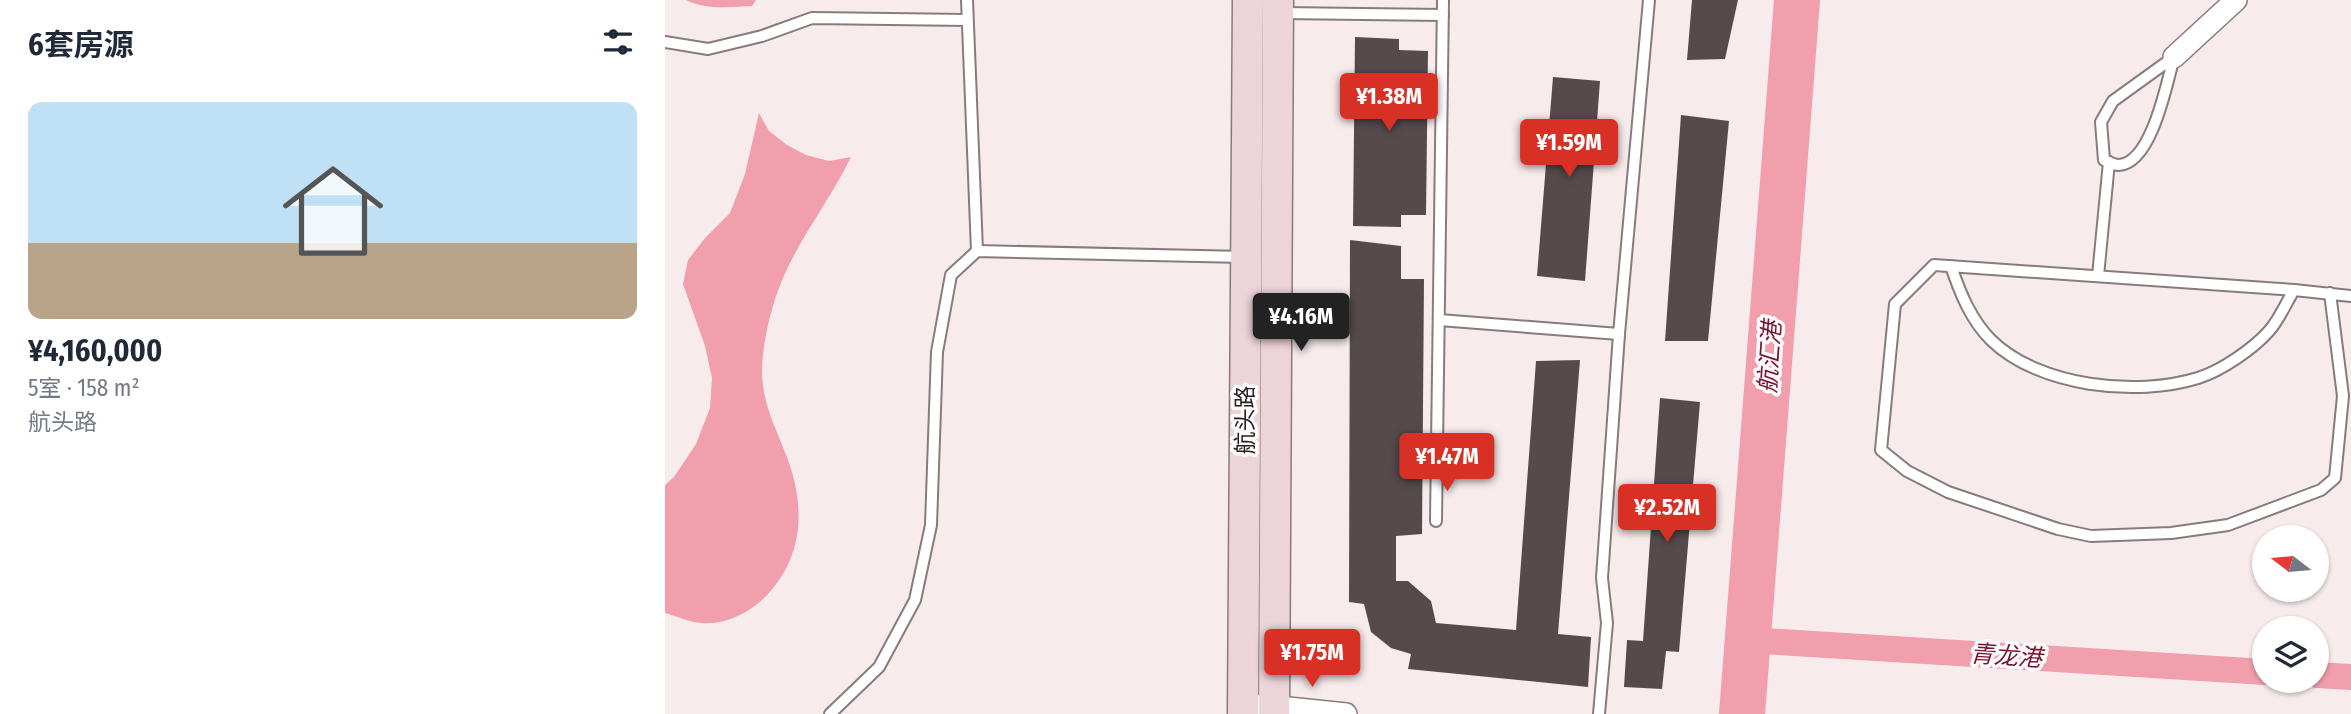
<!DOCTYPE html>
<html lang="zh">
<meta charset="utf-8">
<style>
body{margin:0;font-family:"Fira Sans Condensed","Noto Sans SC",sans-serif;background:#f6f6f7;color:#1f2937;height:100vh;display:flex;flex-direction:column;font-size:26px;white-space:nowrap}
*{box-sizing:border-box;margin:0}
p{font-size:23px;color:#747a83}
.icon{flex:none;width:38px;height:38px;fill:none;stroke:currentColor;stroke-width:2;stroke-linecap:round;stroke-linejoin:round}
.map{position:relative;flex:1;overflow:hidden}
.panel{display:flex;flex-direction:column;background:#fff;width:665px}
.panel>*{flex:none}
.needle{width:46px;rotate:286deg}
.tools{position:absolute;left:1587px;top:525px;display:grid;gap:14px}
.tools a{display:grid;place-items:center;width:77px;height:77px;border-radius:50%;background:#fff;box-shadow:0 2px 5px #0004;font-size:35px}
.price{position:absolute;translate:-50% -60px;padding:0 16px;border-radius:7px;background:#d93025;color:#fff;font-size:23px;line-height:46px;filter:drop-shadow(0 2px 4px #0008)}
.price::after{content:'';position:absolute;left:50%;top:42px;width:21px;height:16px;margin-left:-10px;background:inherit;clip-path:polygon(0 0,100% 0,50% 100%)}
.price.active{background:#222;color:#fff}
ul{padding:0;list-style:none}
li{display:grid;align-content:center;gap:14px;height:371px;padding:0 28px}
li span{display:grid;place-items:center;height:217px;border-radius:14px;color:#555}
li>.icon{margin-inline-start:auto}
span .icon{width:126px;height:126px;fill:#fffc;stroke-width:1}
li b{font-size:30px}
h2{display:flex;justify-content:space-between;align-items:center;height:84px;padding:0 28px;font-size:30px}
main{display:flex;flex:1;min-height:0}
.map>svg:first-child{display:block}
</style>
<main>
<section class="panel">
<h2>6套房源<svg class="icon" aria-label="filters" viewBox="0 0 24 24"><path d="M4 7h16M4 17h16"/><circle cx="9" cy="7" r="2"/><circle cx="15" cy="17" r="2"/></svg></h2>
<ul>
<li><span style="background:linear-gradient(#bfe0f5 65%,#b9a48a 0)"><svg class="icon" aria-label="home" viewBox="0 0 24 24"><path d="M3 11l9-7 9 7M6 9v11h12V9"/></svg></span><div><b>¥4,160,000</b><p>5室 · 158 m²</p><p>航头路</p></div></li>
</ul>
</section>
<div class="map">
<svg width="1686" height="714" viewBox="0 0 1686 714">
<rect width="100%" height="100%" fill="#f7ebec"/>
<!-- water -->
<g fill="#f19ead">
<path d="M21 0H91L87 6C65 7 41 10 21 0Z"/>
<path d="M94 113 104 131 122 145 141 155 164 161 186 157C168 194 143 227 125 263 111 290 101 325 98 355 93 395 108 421 122 457 141 508 139 559 98 599 82 614 59 625 36 623 24 622 11 616 0 613V485L9 477 31 444 45 408 47 378 40 346 18 284 23 260 40 238 65 213 80 174Z"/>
</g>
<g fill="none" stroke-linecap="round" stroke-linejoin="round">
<!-- canal -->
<g stroke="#f19ead" stroke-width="26">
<polyline points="1083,640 1600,672"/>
<polyline points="1652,675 1686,677"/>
</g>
<!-- river -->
<polyline stroke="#f19ead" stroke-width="46" points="1077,714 1132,0"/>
</g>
<!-- building -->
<g fill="#554b4d">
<polygon points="1027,0 1073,0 1060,59 1022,60"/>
<polygon points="690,37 734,39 734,50 763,51 761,215 736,215 736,227 688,226"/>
<polygon points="888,77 935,81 920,281 872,276"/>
<polygon points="1016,115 1064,121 1043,341 1000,341"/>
<polygon points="685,240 736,246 736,279 759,279 757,534 731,536 731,581 743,581 766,601 771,623 851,630 871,361 915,360 893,634 926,637 923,687 743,669 746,654 726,648 706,632 699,604 684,602"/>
<polygon points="995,398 1035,402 1014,652 1001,651 997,689 959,687 962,640 978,641"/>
</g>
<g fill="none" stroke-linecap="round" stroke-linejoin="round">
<!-- lane casing -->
<g stroke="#877c7d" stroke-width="14">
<g id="lane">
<polyline points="302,0 312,251"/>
<polyline points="616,13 778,15"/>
<polyline points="0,42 43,49 97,36 147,18 302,20"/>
<path d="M1509 57C1502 82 1487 163 1454 165 1450 165 1443 162 1439 160L1436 122 1448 101Z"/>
<path d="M1286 266C1295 293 1306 320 1326 340 1374 387 1472 397 1533 378 1556 371 1588 349 1604 331 1614 320 1621 303 1629 290"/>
<polyline points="1433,276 1444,162"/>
<polyline points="1665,293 1678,396 1670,478 1656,490 1563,525 1506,533 1426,536 1393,529 1283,492 1242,471 1216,450 1230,304 1269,265 1629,290 1686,296"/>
<polyline points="774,320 954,334"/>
<polyline points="771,521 778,0"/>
<polyline points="165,714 214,667 250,600 266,525 272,352 286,275 312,251 579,257"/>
<polyline points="934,714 942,623 937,578 954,334 984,0"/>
</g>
</g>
<!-- street casing -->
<g stroke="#877c7d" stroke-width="24">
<g id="street">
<polyline points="1509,57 1571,0"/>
<polyline points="596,705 681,714"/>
</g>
</g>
<!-- secondary casing -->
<g stroke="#877c7d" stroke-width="33">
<g id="secondary">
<polyline points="578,714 583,0"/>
<polyline points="609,714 613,0"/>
</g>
</g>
<!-- lane -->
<use href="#lane" stroke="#fff" stroke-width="10"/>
<!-- street -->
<use href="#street" stroke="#fff" stroke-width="21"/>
<!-- secondary -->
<use href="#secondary" stroke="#ecd4d9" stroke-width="30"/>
</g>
<g text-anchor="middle" stroke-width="7" stroke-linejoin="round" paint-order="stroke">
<!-- street labels -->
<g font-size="23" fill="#252121" stroke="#fffafb">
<text transform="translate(580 420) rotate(-90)" y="8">航头路</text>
</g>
<!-- water labels -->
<g font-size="24" font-style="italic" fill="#751533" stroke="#fffafb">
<text transform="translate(1105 357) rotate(-86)" y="8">航汇港</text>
<text transform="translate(1341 656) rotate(4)" y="8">青龙港</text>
</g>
</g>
</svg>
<div class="tools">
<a><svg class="needle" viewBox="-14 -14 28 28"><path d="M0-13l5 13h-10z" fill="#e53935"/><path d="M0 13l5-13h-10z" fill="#747a83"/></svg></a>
<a><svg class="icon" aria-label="layers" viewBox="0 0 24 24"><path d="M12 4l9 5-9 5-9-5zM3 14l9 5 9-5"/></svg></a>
</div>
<b class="price" style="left:724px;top:133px">¥1.38M</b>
<b class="price" style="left:904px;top:179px">¥1.59M</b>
<b class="price active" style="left:636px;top:353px">¥4.16M</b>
<b class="price" style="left:782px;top:493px">¥1.47M</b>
<b class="price" style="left:1002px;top:544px">¥2.52M</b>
<b class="price" style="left:647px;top:689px">¥1.75M</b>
</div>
</main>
